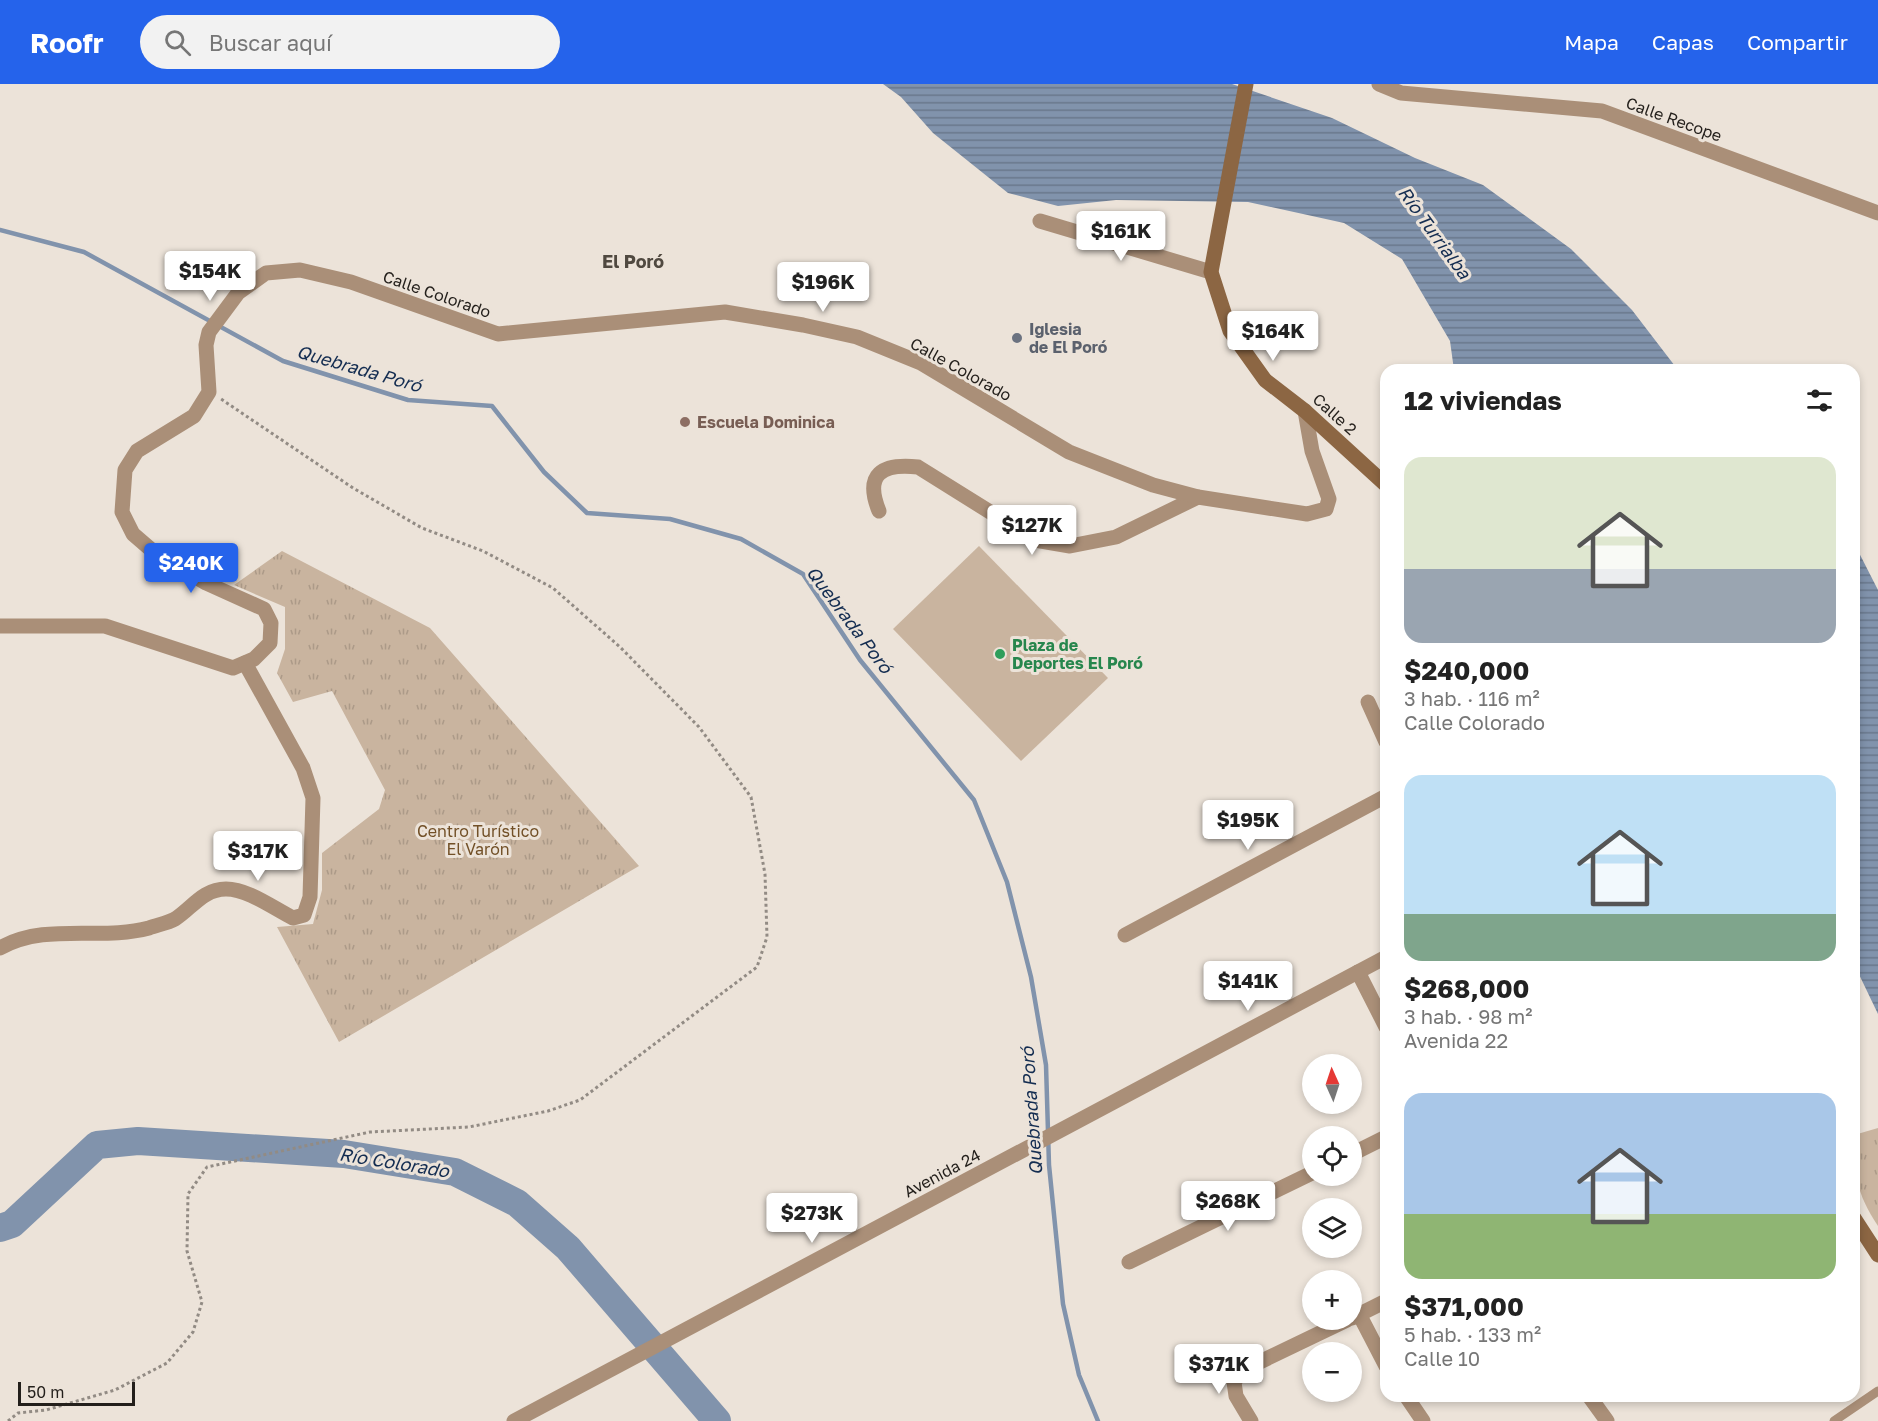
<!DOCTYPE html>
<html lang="es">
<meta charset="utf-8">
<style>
body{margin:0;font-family:"Golos Text",sans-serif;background:#f2f2f2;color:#222;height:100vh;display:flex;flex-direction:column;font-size:22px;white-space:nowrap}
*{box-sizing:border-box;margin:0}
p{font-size:20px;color:#767676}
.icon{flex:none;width:33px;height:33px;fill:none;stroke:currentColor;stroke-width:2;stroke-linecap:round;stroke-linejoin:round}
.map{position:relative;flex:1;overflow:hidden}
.panel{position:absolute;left:1380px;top:280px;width:480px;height:1038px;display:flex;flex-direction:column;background:#fff;border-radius:18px;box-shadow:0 3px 9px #0003}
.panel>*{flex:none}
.needle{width:39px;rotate:357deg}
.controls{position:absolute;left:1302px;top:970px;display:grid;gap:12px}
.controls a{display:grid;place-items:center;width:60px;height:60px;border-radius:50%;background:#fff;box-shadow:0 3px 9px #0003;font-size:30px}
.scale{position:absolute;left:18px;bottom:15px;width:117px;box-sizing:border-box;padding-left:6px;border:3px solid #231f1b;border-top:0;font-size:16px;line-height:21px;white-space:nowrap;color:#231f1b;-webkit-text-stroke:4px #ece3d9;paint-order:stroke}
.price{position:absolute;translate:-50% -51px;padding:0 14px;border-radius:6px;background:#fff;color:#222;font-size:20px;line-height:39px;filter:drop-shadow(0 2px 3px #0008)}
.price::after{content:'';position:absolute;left:50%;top:36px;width:18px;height:14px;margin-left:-9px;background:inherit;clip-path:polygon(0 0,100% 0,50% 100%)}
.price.selected{background:#2563eb;color:#fff}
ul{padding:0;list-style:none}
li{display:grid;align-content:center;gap:12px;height:318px;padding:0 24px}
li span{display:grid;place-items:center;height:186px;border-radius:18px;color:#555}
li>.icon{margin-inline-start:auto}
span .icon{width:108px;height:108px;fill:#fffc;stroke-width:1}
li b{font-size:26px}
h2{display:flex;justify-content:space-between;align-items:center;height:72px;padding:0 24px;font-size:26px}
header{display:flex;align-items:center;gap:36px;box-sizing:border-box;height:84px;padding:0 30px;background:#2563eb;color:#fff}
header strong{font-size:28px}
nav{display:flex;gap:33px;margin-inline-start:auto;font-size:21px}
.search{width:420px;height:54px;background:#f2f2f2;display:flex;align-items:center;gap:15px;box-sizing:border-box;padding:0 21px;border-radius:33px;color:#767676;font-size:22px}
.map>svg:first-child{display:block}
</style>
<header>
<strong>Roofr</strong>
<div class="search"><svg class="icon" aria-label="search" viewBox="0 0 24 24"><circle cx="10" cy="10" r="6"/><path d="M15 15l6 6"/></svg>Buscar aquí</div>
<nav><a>Mapa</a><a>Capas</a><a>Compartir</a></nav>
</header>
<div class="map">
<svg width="1878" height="1337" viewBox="0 0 1878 1337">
<defs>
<pattern id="park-tufts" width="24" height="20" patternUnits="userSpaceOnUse" patternTransform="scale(1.5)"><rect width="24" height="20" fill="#c9b49f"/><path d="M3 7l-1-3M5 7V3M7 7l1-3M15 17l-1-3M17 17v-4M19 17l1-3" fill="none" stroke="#ac9a88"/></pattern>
<pattern id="water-rules" width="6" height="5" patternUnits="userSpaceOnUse" patternTransform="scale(1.5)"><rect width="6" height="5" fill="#8193ac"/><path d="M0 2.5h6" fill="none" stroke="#69778b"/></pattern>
</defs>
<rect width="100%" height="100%" fill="#ece3d9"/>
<!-- park -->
<g fill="url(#park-tufts)">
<polygon points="282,467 430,544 639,782 339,958 277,843 313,840 322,806 322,769 379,725 385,706 332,607 293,618 277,589 285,565 285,523 234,501"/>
<path d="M1878 1044V1142C1856 1109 1854 1090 1854 1051Z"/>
</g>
<!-- pitch -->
<polygon fill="#c9b49f" points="979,462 1108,594 1021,677 893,545"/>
<!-- water -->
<g fill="url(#water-rules)">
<polygon points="883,0 1232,0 1332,34 1415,74 1483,101 1571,165 1632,226 1678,286 1454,286 1450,257 1402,175 1344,139 1248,118 1116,116 1058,122 1008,109 933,49 901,13"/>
<polygon points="1854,459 1878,506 1878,930 1854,880"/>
</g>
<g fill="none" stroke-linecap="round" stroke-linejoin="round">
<!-- stream -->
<polyline stroke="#8193ac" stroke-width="4.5" points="0,146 84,168 283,277 408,316 492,322 544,388 587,429 670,435 741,455 803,490 860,576 974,716 1007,798 1031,893 1046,981 1049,1081 1063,1220 1079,1291 1098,1337"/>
<!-- river -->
<polyline stroke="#8193ac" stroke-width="28" points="0,1144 12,1140 97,1061 138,1057 344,1070 455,1088 517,1119 568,1164 717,1337"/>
<!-- path -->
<polyline stroke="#928b84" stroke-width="3" stroke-dasharray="3 3" stroke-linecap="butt" points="8,1337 18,1329 46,1326 115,1306 167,1279 193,1248 202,1218 187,1167 188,1110 207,1083 370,1048 469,1043 548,1027 580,1016 757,883 767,853 765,790 751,713 699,643 620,563 553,504 483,467 422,444 353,404 221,315"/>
<!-- service -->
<polyline stroke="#aa8f78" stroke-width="9" points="1834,1337 1878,1307"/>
<!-- minor -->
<g stroke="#aa8f78" stroke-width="15">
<polyline points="1379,0 1401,9 1602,27 1878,129"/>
<polyline points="1040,137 1211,188"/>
<path d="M879 427C864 390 882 379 918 383L1035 456 1070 462 1116 453 1198 413"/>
<polyline points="0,542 105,542 233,584 254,575 270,559 271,539 264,525 206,499 155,469 133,450 122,428 125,386 137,367 194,332 209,308 206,261 209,248 238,209 266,189 300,186 351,198 498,250 725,228 803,241 857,253 921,279 1069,368 1153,401 1198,413 1307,430 1326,425 1329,415 1312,367 1305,327"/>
<polyline points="1368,618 1386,658"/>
<polyline points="1125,851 1386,712"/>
<path d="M0 864C46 838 101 857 149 844 157 841 168 839 175 835 192 824 203 805 226 805 248 805 273 824 293 834L304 831 310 813 313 714 303 684 245 579"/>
<polyline points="1358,888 1386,943"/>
<polyline points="1352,1070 1386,1053"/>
<polyline points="1129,1178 1312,1089"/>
<polyline points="1359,1230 1386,1282"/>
<polyline points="1352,1234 1386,1217"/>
<polyline points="1406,1312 1423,1337"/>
<polyline points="1589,1312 1607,1337"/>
<polyline points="514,1337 1386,873"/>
<polyline points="1251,1337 1236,1312 1234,1298 1243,1286 1347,1236"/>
</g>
<!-- secondary -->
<g stroke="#8c6643" stroke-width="15">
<polyline points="1246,0 1211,188 1230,247 1265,296 1305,327 1386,401"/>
<polyline points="1854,1134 1878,1171"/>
</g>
</g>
<!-- markers -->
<circle fill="#6b7280" stroke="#ece3d9" stroke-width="2" cx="1017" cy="254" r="6"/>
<circle fill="#8d6e63" stroke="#ece3d9" stroke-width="2" cx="685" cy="338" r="6"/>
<circle fill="#2e9e5b" stroke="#ece3d9" stroke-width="2" cx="1000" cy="570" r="6"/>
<g text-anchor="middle" stroke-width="6" stroke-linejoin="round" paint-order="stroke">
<!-- street labels -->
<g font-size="16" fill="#231f1b" stroke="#ece3d9">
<text transform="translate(1674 35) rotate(20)" y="6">Calle Recope</text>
<text transform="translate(437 210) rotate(19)" y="6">Calle Colorado</text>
<text transform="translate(961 285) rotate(29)" y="6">Calle Colorado</text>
<text transform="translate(1335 330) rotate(42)" y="6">Calle 2</text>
<text transform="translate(942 1089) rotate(-28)" y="6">Avenida 24</text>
</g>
<!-- worship labels -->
<g font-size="16" font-weight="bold" fill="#5b616d" stroke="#ece3d9" text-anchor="start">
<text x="1029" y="251">Iglesia<tspan x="1029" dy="18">de El Poró</tspan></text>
</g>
<!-- education labels -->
<g font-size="16" font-weight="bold" fill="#785e54" stroke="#ece3d9" text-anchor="start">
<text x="697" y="344">Escuela Dominica</text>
</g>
<!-- leisure labels -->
<g font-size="16" font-weight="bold" fill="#27864d" stroke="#ece3d9" text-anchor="start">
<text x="1012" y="567">Plaza de<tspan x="1012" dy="18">Deportes El Poró</tspan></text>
</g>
<!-- park labels -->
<g font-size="16" fill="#725027" stroke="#ece3d9">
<text x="478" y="753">Centro Turístico<tspan x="478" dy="18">El Varón</tspan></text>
</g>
<!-- water labels -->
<g font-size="18" font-style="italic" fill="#142d51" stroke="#ece3d9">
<text transform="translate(1434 149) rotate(54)" y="6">Río Turrialba</text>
<text transform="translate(359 285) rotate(16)" y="6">Quebrada Poró</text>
<text transform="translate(849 536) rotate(53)" y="6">Quebrada Poró</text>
<text transform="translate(1032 1027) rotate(-94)" y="6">Quebrada Poró</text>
<text transform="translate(394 1079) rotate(9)" y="6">Río Colorado</text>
</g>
<!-- neighbourhood labels -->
<g font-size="18" font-weight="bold" fill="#504940" stroke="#ece3d9">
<text x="633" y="184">El Poró</text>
</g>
</g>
</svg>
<div class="controls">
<a><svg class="needle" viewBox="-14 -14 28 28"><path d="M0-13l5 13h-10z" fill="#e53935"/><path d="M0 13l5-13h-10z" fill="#767676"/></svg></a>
<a><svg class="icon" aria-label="locate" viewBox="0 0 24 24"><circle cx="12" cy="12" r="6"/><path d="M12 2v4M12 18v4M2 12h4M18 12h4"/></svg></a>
<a><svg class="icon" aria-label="layers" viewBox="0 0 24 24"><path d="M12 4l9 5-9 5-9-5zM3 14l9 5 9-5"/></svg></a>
<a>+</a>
<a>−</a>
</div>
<div class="scale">50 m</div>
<b class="price" style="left:1121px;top:178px">$161K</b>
<b class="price" style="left:210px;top:218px">$154K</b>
<b class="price" style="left:823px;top:229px">$196K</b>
<b class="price" style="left:1273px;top:278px">$164K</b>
<b class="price" style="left:1032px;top:472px">$127K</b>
<b class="price selected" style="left:191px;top:510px">$240K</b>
<b class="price" style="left:1248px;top:767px">$195K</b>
<b class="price" style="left:258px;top:798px">$317K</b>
<b class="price" style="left:1248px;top:928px">$141K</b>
<b class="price" style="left:1228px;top:1148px">$268K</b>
<b class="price" style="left:812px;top:1160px">$273K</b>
<b class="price" style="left:1219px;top:1311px">$371K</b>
<section class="panel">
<h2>12 viviendas<svg class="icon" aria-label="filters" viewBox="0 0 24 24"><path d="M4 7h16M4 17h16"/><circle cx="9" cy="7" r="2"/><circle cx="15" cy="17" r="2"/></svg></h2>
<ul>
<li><span style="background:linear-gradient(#dfe7d0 60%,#9aa5b1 0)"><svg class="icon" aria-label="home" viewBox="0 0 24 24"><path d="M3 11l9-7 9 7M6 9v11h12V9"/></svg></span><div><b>$240,000</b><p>3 hab. · 116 m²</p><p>Calle Colorado</p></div></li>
<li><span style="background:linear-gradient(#bfe0f5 75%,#7fa58c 0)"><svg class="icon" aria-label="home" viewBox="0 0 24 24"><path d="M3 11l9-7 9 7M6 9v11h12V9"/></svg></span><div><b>$268,000</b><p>3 hab. · 98 m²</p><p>Avenida 22</p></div></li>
<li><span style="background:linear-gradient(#a9c7e8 65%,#8fb573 0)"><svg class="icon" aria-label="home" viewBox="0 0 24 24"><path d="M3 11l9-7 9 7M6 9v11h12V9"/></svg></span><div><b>$371,000</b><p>5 hab. · 133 m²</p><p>Calle 10</p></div></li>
</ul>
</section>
</div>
